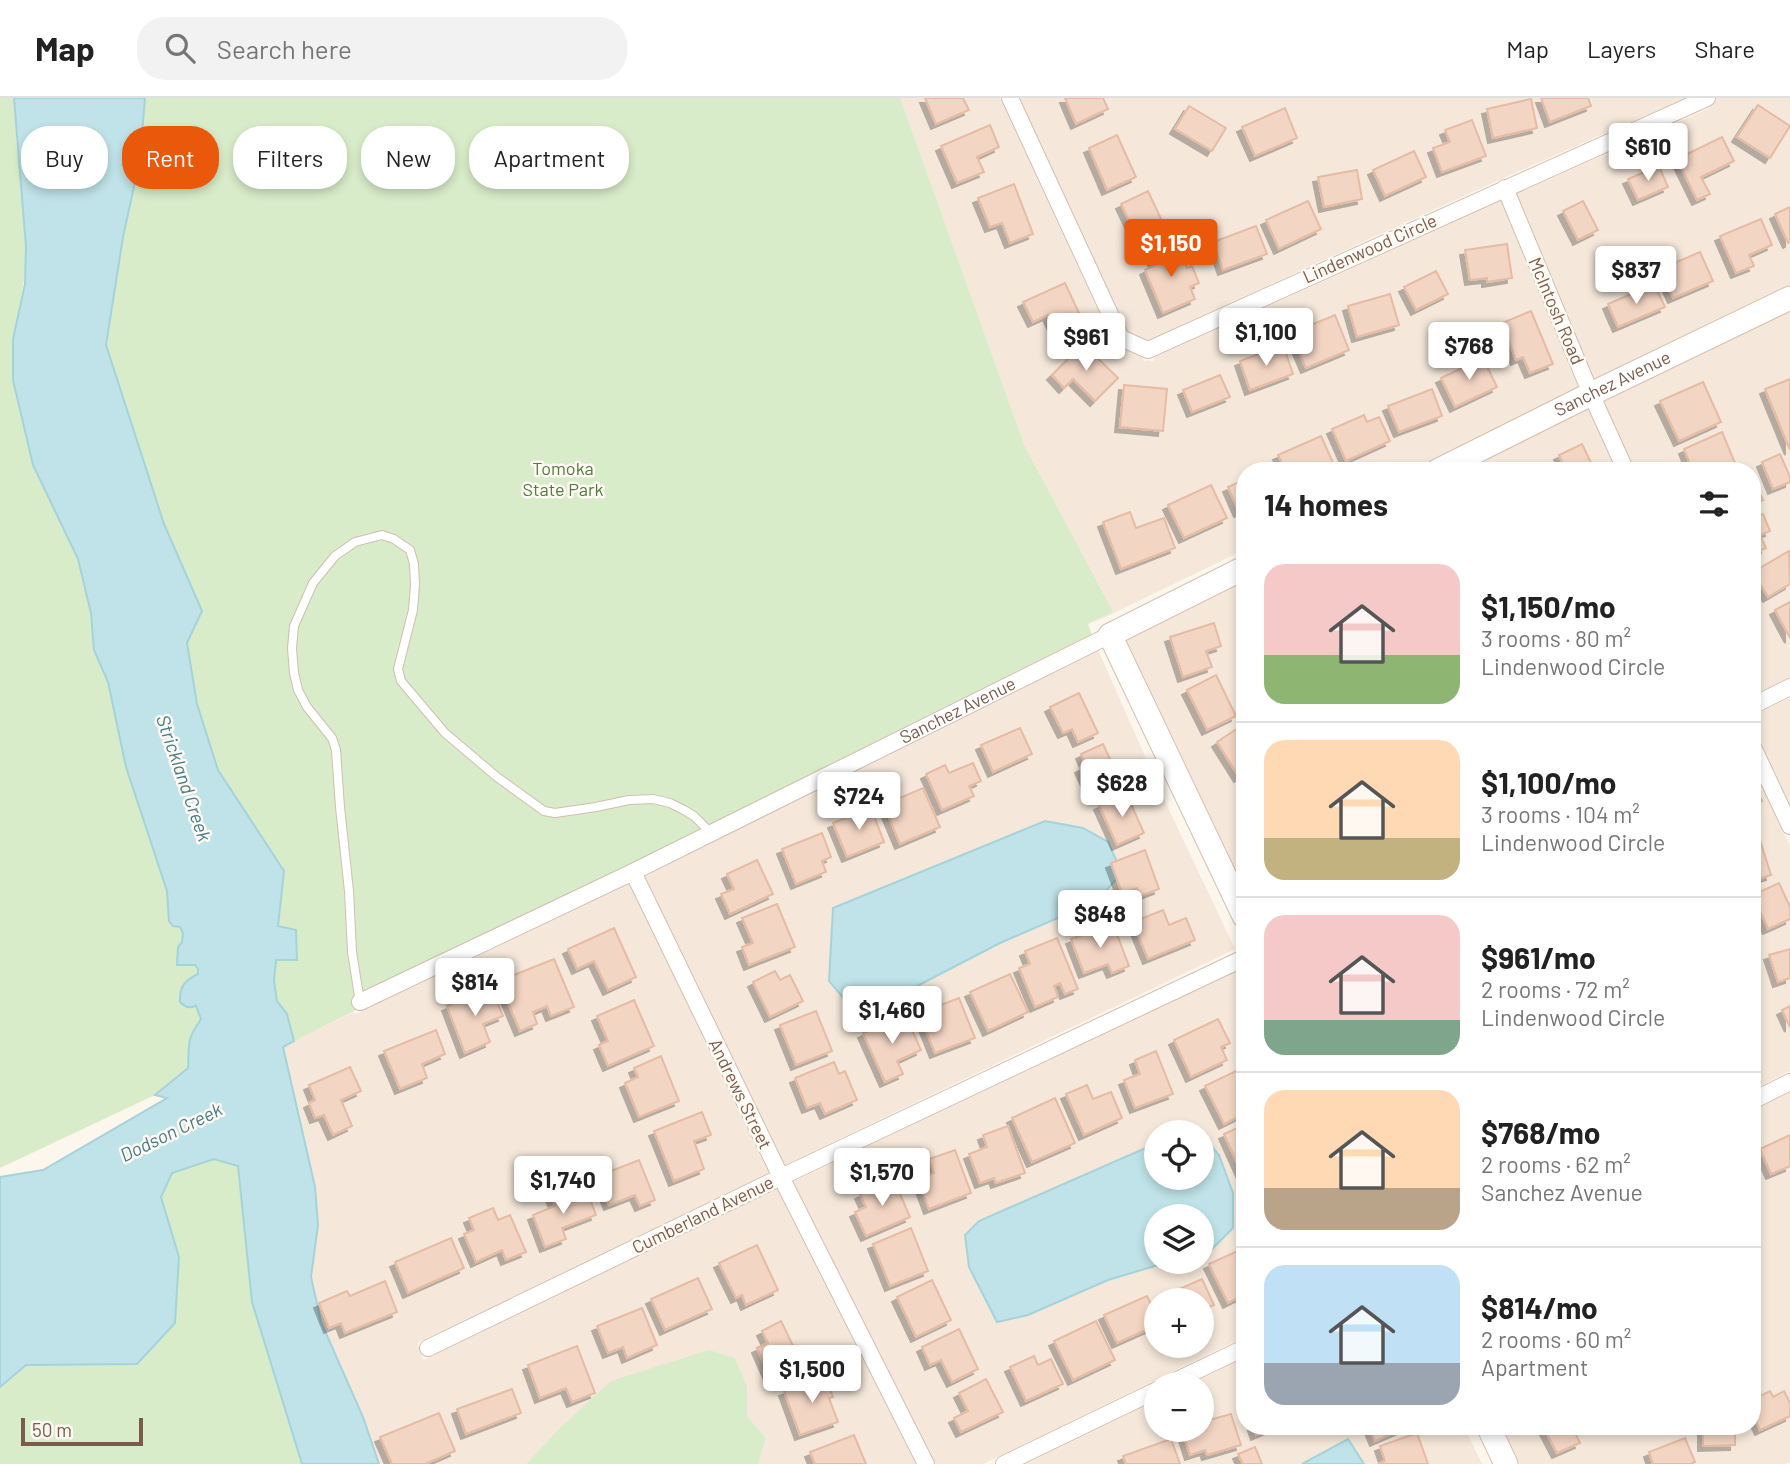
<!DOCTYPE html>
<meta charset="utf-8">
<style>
body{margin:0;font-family:Barlow,sans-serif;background:#f2f2f2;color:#222;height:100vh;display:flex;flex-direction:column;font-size:26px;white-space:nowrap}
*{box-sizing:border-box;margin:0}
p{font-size:23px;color:#767676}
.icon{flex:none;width:38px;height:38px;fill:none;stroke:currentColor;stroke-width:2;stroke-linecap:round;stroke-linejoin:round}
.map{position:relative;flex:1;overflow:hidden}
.details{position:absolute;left:1236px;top:364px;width:525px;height:973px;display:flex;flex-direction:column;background:#fff;border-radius:28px;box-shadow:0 4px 10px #0003}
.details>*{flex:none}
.hud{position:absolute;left:21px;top:28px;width:665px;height:63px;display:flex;gap:14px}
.fabs{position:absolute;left:1144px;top:1022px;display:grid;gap:14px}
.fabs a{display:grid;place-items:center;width:70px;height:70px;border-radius:50%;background:#fff;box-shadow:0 4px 10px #0003;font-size:35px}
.scale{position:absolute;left:21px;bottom:18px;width:122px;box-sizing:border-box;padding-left:7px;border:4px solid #7a5c4d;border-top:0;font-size:19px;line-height:24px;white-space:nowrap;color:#7a5c4d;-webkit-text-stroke:5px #fffaf3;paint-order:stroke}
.price{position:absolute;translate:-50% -60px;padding:0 16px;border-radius:7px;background:#fff;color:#222;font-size:23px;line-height:46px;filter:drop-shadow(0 2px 4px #0008)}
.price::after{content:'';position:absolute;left:50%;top:42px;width:21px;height:16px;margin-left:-10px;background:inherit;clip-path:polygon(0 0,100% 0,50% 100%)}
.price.selected{background:#ea580c;color:#fff}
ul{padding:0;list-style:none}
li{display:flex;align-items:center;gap:21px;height:175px;padding:0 28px}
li+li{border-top:2px solid #e0e0e0}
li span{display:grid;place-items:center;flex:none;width:196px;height:140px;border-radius:21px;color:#555}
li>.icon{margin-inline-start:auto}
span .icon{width:84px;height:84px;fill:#fffc;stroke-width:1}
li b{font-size:30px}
h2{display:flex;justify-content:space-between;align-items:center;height:84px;padding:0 28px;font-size:30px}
.chip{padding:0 24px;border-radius:28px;background:#fff;box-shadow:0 4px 10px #0003;font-size:24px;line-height:63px}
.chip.selected{background:#ea580c;color:#fff}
header{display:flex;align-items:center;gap:42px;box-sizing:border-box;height:98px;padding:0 35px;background:#fff;border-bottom:2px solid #e0e0e0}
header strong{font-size:33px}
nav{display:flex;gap:38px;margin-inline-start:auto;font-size:24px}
.search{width:490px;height:63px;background:#f2f2f2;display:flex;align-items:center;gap:18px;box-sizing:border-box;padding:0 24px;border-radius:28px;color:#767676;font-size:26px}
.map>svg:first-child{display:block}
</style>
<header>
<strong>Map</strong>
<div class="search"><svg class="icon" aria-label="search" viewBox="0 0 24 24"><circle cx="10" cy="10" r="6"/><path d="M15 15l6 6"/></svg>Search here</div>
<nav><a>Map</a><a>Layers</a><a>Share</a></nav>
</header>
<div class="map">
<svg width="1790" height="1366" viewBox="0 0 1790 1366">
<defs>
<filter id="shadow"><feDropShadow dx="-5" dy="5" stdDeviation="0" flood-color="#0004"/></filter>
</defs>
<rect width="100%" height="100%" fill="#fdf6ec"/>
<!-- residential -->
<g fill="#f5e8da" fill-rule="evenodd">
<polygon points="850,0 1000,0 1113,245 1118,249 1142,259 1144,264 1148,262 1153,264 1155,259 1501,103 1579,291 1409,373 1244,373 1244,452 1089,527 1112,514 887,90"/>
<polygon points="1019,0 1685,0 1508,78 1148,242 1127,233"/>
<polygon points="1716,0 1790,0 1790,190 1595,283 1516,96 1710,10"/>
<polygon points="1790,211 1790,579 1752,598 1752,373 1635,373 1602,301"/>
<polygon points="1587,308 1616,373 1452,373"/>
<polygon points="1244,473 1244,818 1110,537"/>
<path d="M1095 545 1163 699 1235 851 785 1067 645 779 742 729ZM1097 803 1000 845 829 883Z"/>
<polygon points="1790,600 1790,708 1752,627 1752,618"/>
<polygon points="1752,668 1790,748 1790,973 1752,992"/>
<polygon points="629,786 769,1075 417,1245 423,1262 777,1091 916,1366 758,1366 766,1340 747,1318 747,1288 735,1260 559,1331 526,1366 379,1366 363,1319 321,1225 311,1179 318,1127 282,948 354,914 356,916"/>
<path d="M1243 868 1244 1239 983 1366H935L793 1084ZM1157 1034H1202V1037L1219 1057 1233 1095 1212 1151 1202 1154V1164H1168L1108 1182 969 1169 965 1137 979 1123 1157 1045ZM1157 1202H1202V1248H1157Z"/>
<polygon points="1790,994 1790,1364 1785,1366 1502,1366 1484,1328 1752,1328 1752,1013"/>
<polygon points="1244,1260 1244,1328 1464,1328 1482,1366 1364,1366 1348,1341 1302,1366 1026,1366 1157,1302 1157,1332 1202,1332 1202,1286 1190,1286"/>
</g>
<!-- green -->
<g fill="#d8ecc9">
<path d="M0 0H14C17 34 20 68 23 102 26 140 28 172 19 209L33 367 78 461 91 515 94 552 108 584 126 669 167 793 169 822 180 829 184 835 177 866 195 867 198 871V876L191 879 196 908 201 921C198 926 195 930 192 936 187 946 189 959 188 970L155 997 0 1070Z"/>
<polygon points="145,0 900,0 1024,347 1113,514 1088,526 1095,545 294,943 287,916 277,903 274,883 276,862 297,862 278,828 284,773 218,672 197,606 187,545 202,513 164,426 106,247 123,139 140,61"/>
<polygon points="214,1061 238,1068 252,1204 302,1366 0,1366 0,1289 26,1267 137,1266 179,1159 161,1099 172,1075"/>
<polygon points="709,1252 735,1260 747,1288 747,1318 766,1340 758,1366 526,1366 559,1331 611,1283"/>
</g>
<!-- water -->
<g fill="#bfe3e8" stroke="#a5d3da" stroke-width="2">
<path d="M14 0H145L140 61 123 139 106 247 164 426 202 513 187 545 197 606 218 672 284 773 278 828 296 832 297 862H276L274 883 277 903 287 916 294 943 283 949 315 1089 318 1127 311 1179 321 1224 363 1319 379 1366H302L252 1204 238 1068 214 1061 172 1075 161 1099 179 1159 175 1225 137 1266 26 1267 0 1289V1079L43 1072 167 1000 155 997 188 970C189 959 187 945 192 936 195 930 198 926 201 921L196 908C189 910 186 910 180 904 179 889 185 882 198 876V871L195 867H177L178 849 182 844 183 835 180 829 173 828 169 823 167 793 126 669 108 584 94 552 91 515 78 461 33 367 13 282V241L25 186 26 149Z"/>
<polygon points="1045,723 1083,730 1108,744 1122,775 1097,803 1000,845 892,901 850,908 829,883 833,810"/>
<polygon points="1202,1037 1219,1057 1233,1095 1233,1130 1212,1151 1202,1154 1202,1118 1157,1118 1157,1164 1168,1164 1108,1182 1028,1217 997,1224 969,1169 965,1137 979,1123 1157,1045 1157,1080 1202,1080"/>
<polygon points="1348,1341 1364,1366 1302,1366"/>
</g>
<!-- building -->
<g fill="#f3d5c3" stroke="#e6bba3" stroke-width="2" filter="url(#shadow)">
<polygon points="925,0 963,0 969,12 936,26"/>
<polygon points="1065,0 1103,0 1108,11 1076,26"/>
<polygon points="1541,0 1588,0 1591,8 1550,24"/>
<polygon points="1531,1 1537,30 1493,40 1487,11"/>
<polygon points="1758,7 1790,28 1770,60 1737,39"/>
<polygon points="1189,8 1226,30 1212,53 1175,31"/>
<polygon points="1285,10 1297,40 1255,58 1242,29"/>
<polygon points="1472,22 1486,58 1442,74 1433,50 1450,44 1445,32"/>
<polygon points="990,27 999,49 977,59 984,74 957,85 941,48"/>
<polygon points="1117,37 1136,79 1107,92 1089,50"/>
<polygon points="1722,39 1734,63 1701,79 1710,96 1697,102 1677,61"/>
<polygon points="1414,53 1426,79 1385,98 1373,72"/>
<polygon points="1659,68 1668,89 1638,102 1628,81"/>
<polygon points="1357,72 1362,101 1324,109 1318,79"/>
<polygon points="1014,86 1033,136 1010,145 1002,125 990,129 978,100"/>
<polygon points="1148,93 1168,136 1141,148 1121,106"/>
<polygon points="1308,103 1321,131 1279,151 1266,122"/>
<polygon points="1583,103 1598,132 1578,142 1563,113"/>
<polygon points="1790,109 1790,144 1788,145 1775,116"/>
<polygon points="1761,121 1772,147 1749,157 1754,168 1736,175 1720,138"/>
<polygon points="1256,128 1267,156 1223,172 1213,144"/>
<polygon points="1507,146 1512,180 1487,184 1487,180 1470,182 1465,152"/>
<polygon points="1169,147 1174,158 1181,155 1187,170 1192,168 1199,185 1190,189 1195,201 1163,215 1145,172 1155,167 1150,155"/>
<polygon points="1700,154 1713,183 1673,200 1660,171"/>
<polygon points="1436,173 1448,196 1416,212 1404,189"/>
<polygon points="1065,185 1085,228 1059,240 1048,217 1033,224 1023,204"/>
<polygon points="1654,186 1665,209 1618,229 1608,206"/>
<polygon points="1390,196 1399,227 1357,239 1348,208"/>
<polygon points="1531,213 1553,266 1530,275 1523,259 1516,262 1502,225"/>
<polygon points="1335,217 1349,252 1306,270 1291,235"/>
<polygon points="1083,246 1118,280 1095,303 1073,281 1064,290 1052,277"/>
<polygon points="1283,247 1293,276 1250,292 1240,263"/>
<polygon points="1483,260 1497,289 1455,309 1441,280"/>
<polygon points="1220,277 1230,299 1192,314 1183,292"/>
<polygon points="1790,281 1790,352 1765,291"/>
<polygon points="1703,284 1721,324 1679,343 1660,303"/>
<polygon points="1124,287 1167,291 1163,333 1120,329"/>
<polygon points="1432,291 1442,318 1399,334 1388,308"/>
<polygon points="1364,317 1367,324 1379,319 1390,343 1346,363 1332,331"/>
<polygon points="1722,334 1735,365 1717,373 1693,373 1684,351"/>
<polygon points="1321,338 1334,367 1322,373 1286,373 1278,357"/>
<polygon points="1582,346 1595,373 1566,373 1559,357"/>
<polygon points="1780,356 1790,379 1790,384 1773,391 1762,364"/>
<polygon points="1752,378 1763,402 1752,408"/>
<polygon points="1244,382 1244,412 1239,414 1228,389"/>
<polygon points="1211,387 1227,420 1184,440 1168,407"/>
<polygon points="1130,414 1136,430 1164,420 1175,450 1121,471 1103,424"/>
<polygon points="1763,416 1770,433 1760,437 1766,450 1752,456 1752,421"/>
<polygon points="1789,453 1790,486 1768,499 1753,474"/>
<polygon points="1790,504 1790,540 1775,512"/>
<polygon points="1214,525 1221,548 1206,553 1212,569 1183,579 1170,539"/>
<polygon points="1216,577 1236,618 1207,632 1187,592"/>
<polygon points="1079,595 1098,635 1078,644 1072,631 1063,635 1050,609"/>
<polygon points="1244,626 1244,675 1239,679 1217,644"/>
<polygon points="1020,630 1032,656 993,674 981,647"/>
<polygon points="1103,646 1121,685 1093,698 1080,670 1086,667 1081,656"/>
<polygon points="973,665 981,683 969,688 974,698 942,712 926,676 945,667 949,675"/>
<polygon points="1752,684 1762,703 1752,708"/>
<polygon points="923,690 940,729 900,746 880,698 896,691 900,700"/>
<polygon points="1126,695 1144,735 1117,747 1099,707"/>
<polygon points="871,710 884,744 847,759 833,725"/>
<polygon points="822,735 831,759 822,763 826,774 796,786 782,751"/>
<polygon points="1758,736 1771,777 1752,783 1752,737"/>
<polygon points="1145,752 1159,791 1140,798 1137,790 1122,795 1111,765"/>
<polygon points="757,762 773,796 730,816 721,796 734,791 727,776"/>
<polygon points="1779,785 1790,809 1790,821 1768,831 1753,797"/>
<polygon points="777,806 795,849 749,867 742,849 753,845 742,820"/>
<polygon points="1163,812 1169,827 1186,820 1195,842 1148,861 1133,824"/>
<polygon points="1113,826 1129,868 1112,875 1108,866 1084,875 1071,841"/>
<polygon points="614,830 636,879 608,892 594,863 577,871 568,851"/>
<polygon points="1057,840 1078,891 1065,896 1060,885 1054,888 1058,899 1035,909 1019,870 1030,866 1025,853"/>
<polygon points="1790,851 1790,880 1778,884 1769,857"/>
<polygon points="554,861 574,909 551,918 547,908 533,914 537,926 520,933 499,883"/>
<polygon points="775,873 780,882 790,877 803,903 770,919 753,884"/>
<polygon points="1010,876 1028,914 988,933 970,894"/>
<polygon points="491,890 503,918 483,926 490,944 465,955 447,908"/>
<polygon points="959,900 975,940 935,955 919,915"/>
<polygon points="634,902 654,948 608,968 599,947 608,943 597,918"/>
<polygon points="1790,908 1790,929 1782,912"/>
<polygon points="816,913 832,953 796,967 780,927"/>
<polygon points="905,916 921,952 897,963 903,976 885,984 863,935"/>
<polygon points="1218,921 1230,945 1221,949 1227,962 1191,979 1174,942"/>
<polygon points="436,932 445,956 422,966 427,980 400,991 384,953"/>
<polygon points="1156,953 1173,996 1135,1010 1124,982 1140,976 1135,962"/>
<polygon points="661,958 679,1003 639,1019 625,985 638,979 634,970"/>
<polygon points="834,964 839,976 845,973 857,1002 825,1016 820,1005 807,1010 795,980"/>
<polygon points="350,969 361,993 341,1002 352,1028 333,1037 324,1017 315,1020 309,1005 315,1002 309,987"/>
<polygon points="1240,971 1244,979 1244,1016 1224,1026 1205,988"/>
<polygon points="1087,987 1093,1001 1111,994 1122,1020 1084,1037 1066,996"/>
<polygon points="1055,1000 1075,1045 1032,1064 1012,1020"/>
<polygon points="702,1014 711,1037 694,1043 704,1071 674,1083 654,1033"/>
<polygon points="1244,1027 1244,1077 1243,1078 1224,1036"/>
<polygon points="1008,1028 1025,1075 996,1085 994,1080 980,1085 969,1056 987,1049 983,1037"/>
<polygon points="1790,1037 1790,1068 1771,1076 1760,1051"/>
<polygon points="955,1052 971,1095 929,1111 918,1081 934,1075 929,1061"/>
<polygon points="639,1062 655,1102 640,1108 635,1097 609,1107 598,1078"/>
<polygon points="894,1082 910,1119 866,1138 855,1114 866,1109 860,1096"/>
<polygon points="563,1093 567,1102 587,1094 596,1117 562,1130 566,1141 545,1149 533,1117 555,1108 551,1098"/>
<polygon points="493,1110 498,1122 510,1117 526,1154 506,1162 502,1152 476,1164 464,1136 474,1132 469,1120"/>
<polygon points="911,1130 928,1173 890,1188 873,1146"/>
<polygon points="451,1140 464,1170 408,1195 395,1164"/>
<polygon points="757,1147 778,1192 746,1207 742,1197 736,1200 719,1165"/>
<polygon points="1244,1150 1244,1197 1228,1205 1209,1166"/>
<polygon points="698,1180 712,1211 665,1232 651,1201"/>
<polygon points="1202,1181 1214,1207 1202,1212 1202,1202 1163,1202 1161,1199"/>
<polygon points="932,1182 951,1222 916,1239 897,1199"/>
<polygon points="385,1183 397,1214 345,1235 341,1225 329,1230 319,1205 347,1193 350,1198"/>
<polygon points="1147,1198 1157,1219 1157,1227 1117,1245 1104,1217"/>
<polygon points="642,1210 657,1247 627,1260 623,1249 608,1255 597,1228"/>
<polygon points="781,1223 799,1260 768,1275 757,1250 768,1245 762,1233"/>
<polygon points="1096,1223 1115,1262 1073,1282 1054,1243"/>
<polygon points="959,1231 978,1271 952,1284 941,1262 930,1267 922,1249"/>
<polygon points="577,1248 595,1295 572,1304 566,1290 540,1300 528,1267"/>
<polygon points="1034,1258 1038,1267 1051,1261 1063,1286 1026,1303 1010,1269"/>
<polygon points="825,1278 833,1299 829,1300 838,1324 800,1337 784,1293"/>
<polygon points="986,1281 1003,1314 961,1334 954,1320 968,1313 959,1295"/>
<polygon points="512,1291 521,1315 466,1336 457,1311"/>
<polygon points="1770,1293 1773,1299 1784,1293 1790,1305 1790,1318 1760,1332 1752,1315 1752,1302"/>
<polygon points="439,1315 455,1353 425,1366 392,1366 380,1339"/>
<polygon points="1231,1316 1241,1347 1207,1357 1205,1352 1190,1357 1182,1332 1202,1332 1202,1324"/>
<polygon points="1253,1328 1277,1328 1256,1337"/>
<polygon points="1369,1328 1409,1328 1375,1343"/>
<polygon points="1543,1328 1572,1328 1580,1345 1557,1355"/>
<polygon points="1703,1328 1735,1328 1735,1347 1703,1348"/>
<polygon points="1417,1335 1428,1366 1378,1366 1385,1363 1380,1348"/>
<polygon points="854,1337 866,1366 815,1366 810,1354"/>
<polygon points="1685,1340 1695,1364 1690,1366 1653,1366 1649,1354"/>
<polygon points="1171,1341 1180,1366 1126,1366 1123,1358"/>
<polygon points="1255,1349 1262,1366 1243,1366 1238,1356"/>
</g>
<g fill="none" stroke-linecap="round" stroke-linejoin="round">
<!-- lane casing -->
<g stroke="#d1beb0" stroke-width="10">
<polyline id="lane" points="360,904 352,854 349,793 340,709 336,652 332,640 307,609 298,592 294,575 292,550 294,528 313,485 335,458 355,444 382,437 394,441 410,452 414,466 415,487 413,512 398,571 401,583 445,635 497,679 544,713 555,715 596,709 629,702 653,701 670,705 684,712 694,718 711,735"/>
</g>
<!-- street casing -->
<g stroke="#d1beb0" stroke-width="18">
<g id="street">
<polyline points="1010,0 1121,240 1148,252 1707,0"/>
<polyline points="1505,90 1591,296 1626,373"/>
<polyline points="1752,608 1790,589"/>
<polyline points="1752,647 1790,728"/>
<polyline points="633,774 781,1079 926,1366"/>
<path id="s1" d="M360 904 633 774 1110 537"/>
<polyline points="1752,1003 1790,984"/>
<polyline points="428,1250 781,1079 1244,860"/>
<polyline points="1169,1286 1244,1250"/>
<polyline points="1004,1366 1157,1292"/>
</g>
</g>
<!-- secondary casing -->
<g stroke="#d6c0b0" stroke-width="25">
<g id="secondary">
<path id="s2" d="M1437 373 1591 296 1790 200"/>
<polyline points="1244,470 1110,537 1244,818"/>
<polyline points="1488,1328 1506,1366"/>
</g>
</g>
<!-- lane -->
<use href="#lane" stroke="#fff" stroke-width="8"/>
<!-- street -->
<use href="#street" stroke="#fff" stroke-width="16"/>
<!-- secondary -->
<use href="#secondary" stroke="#fff" stroke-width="23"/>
</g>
<g text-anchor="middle" stroke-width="5" stroke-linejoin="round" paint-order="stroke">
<!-- street labels -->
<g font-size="18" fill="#7a5c4d" stroke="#fffaf3">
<text transform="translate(1370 151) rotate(-24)" y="6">Lindenwood Circle</text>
<text transform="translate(1556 213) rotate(67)" y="6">McIntosh Road</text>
<text dy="6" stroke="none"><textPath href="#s2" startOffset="196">Sanchez Avenue</textPath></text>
<text dy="6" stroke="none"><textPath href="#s1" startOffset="665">Sanchez Avenue</textPath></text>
<text transform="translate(740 996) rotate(64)" y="6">Andrews Street</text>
<text transform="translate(703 1117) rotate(-26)" y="6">Cumberland Avenue</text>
</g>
<!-- park labels -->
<g font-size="18" fill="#537a41" stroke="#fffaf3">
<text x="563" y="377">Tomoka<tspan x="563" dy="21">State Park</tspan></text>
</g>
<!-- water labels -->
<g font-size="19" font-style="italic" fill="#437c86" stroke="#fffaf3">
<text transform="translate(184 680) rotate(71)" y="7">Strickland Creek</text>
<text transform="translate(171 1034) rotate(-26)" y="7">Dodson Creek</text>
</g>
</g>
</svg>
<div class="fabs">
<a><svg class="icon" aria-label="locate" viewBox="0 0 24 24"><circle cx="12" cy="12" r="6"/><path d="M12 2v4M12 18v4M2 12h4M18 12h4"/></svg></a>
<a><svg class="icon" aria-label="layers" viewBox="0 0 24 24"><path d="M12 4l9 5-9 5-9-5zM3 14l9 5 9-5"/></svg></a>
<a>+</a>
<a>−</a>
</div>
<div class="scale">50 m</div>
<b class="price" style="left:1648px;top:85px">$610</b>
<b class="price selected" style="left:1171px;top:181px">$1,150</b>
<b class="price" style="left:1636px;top:208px">$837</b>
<b class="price" style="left:1266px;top:270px">$1,100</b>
<b class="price" style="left:1086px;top:275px">$961</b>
<b class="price" style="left:1469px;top:284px">$768</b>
<b class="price" style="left:1122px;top:721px">$628</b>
<b class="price" style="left:859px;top:734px">$724</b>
<b class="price" style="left:1100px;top:852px">$848</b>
<b class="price" style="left:475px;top:920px">$814</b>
<b class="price" style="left:892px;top:948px">$1,460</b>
<b class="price" style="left:882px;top:1110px">$1,570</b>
<b class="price" style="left:563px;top:1118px">$1,740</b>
<b class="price" style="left:812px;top:1307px">$1,500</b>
<div class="hud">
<a class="chip">Buy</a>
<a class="chip selected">Rent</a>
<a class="chip">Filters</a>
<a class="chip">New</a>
<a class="chip">Apartment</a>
</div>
<section class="details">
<h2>14 homes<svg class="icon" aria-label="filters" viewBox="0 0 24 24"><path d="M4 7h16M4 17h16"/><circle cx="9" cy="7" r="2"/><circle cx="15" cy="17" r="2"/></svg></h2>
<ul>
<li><span style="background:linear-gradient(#f6c9c9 65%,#8fb573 0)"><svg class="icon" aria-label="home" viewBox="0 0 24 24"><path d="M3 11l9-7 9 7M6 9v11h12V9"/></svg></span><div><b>$1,150/mo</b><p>3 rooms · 80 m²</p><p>Lindenwood Circle</p></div></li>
<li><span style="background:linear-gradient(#ffd9b3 70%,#c2b280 0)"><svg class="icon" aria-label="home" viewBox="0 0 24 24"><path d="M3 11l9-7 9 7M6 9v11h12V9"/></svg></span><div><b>$1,100/mo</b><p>3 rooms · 104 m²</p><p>Lindenwood Circle</p></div></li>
<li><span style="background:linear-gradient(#f6c9c9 75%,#7fa58c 0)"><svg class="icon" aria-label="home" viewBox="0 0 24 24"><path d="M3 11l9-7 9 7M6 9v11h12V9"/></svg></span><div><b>$961/mo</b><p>2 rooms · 72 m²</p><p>Lindenwood Circle</p></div></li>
<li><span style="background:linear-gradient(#ffd9b3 70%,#b9a48a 0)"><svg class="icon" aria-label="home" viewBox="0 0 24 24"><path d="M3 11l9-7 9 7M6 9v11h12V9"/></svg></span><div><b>$768/mo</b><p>2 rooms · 62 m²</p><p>Sanchez Avenue</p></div></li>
<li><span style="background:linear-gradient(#bfe0f5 70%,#9aa5b1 0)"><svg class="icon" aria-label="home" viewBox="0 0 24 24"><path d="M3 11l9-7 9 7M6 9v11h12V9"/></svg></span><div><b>$814/mo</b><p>2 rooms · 60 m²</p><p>Apartment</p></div></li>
</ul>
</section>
</div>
